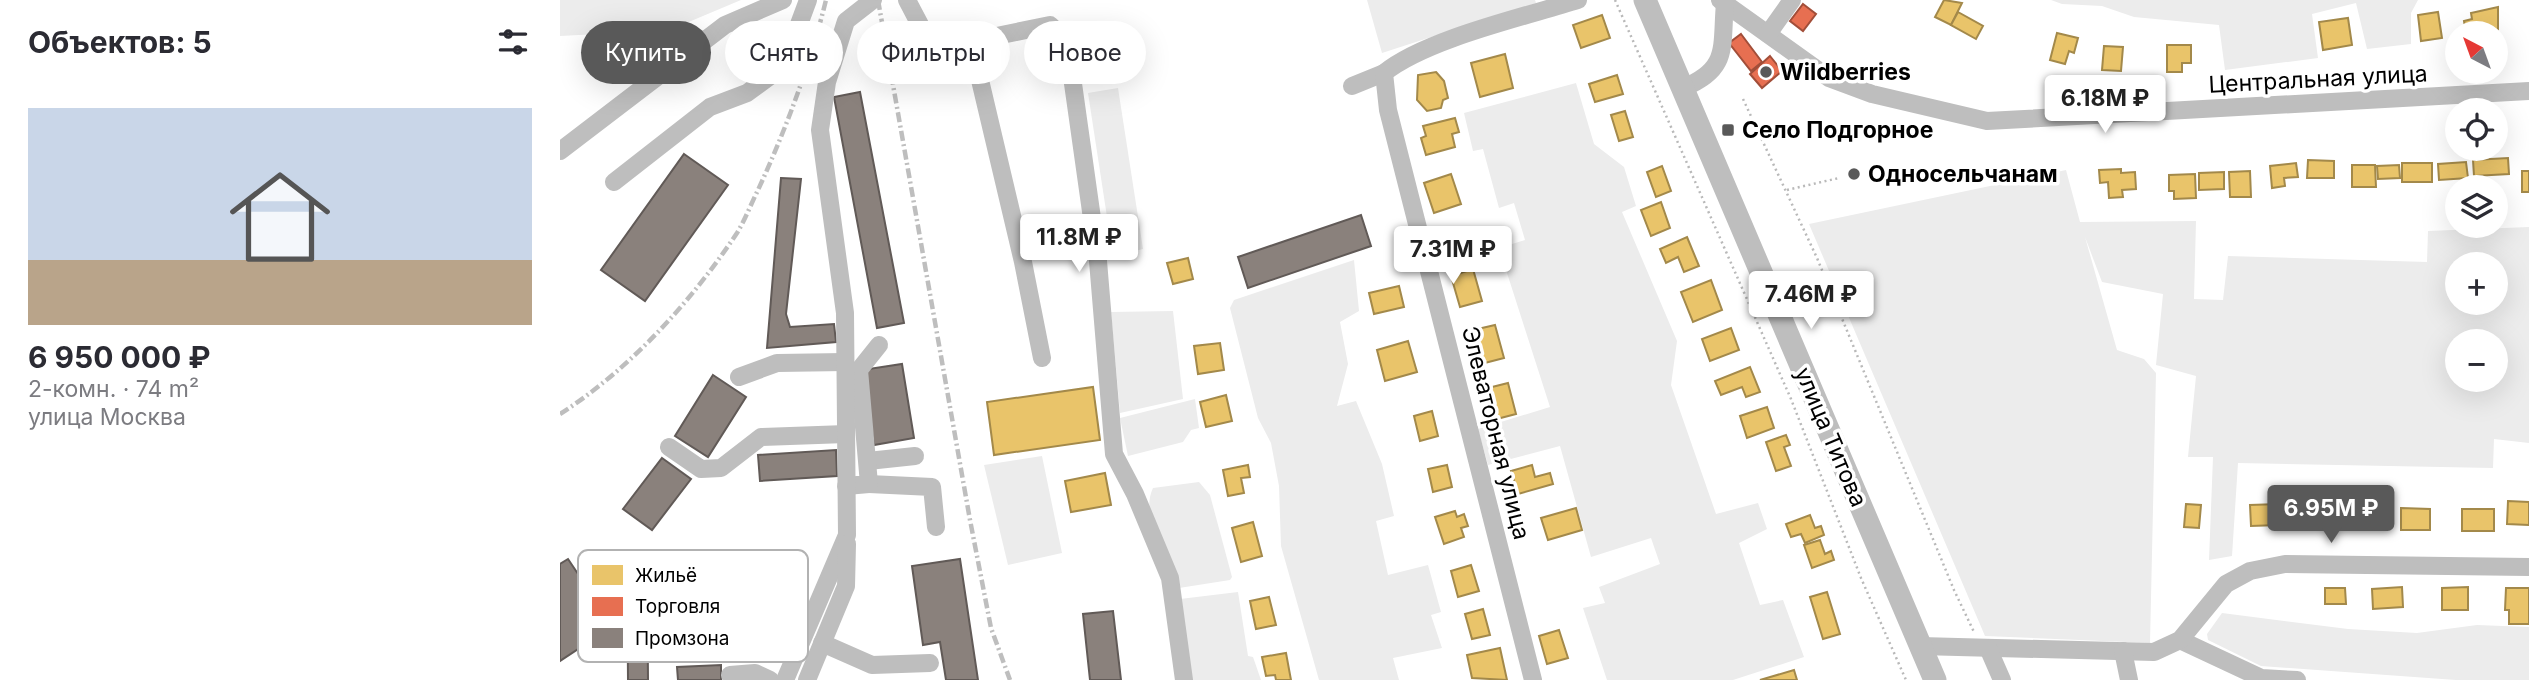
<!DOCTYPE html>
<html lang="ru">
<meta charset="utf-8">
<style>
body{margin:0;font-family:Inter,sans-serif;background:#f7f7f7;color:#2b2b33;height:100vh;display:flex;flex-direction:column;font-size:26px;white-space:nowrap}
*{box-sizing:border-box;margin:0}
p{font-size:23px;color:#7c7c81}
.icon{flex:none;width:38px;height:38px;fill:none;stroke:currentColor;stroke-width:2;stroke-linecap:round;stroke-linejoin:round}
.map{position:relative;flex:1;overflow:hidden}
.side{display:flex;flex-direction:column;background:#fff;width:560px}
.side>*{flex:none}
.hud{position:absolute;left:21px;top:21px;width:665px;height:63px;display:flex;gap:14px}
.needle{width:46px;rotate:319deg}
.tools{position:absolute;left:1885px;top:21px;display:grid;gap:14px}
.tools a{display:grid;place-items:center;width:63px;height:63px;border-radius:50%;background:#fff;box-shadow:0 7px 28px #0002;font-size:35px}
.price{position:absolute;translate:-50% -60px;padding:0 16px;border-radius:7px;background:#fff;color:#222;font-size:23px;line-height:46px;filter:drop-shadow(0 2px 4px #0008)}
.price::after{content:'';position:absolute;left:50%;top:42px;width:21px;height:16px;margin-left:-10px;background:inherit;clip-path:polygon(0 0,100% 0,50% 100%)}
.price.selected{background:#595959;color:#fff}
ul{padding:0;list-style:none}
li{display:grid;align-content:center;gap:14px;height:371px;padding:0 28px}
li+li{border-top:2px solid #e1e1e2}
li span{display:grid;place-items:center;height:217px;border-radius:0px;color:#555}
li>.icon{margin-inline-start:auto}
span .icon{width:126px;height:126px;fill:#fffc;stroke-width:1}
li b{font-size:30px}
h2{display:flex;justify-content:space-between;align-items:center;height:84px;padding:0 28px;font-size:30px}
.tag{padding:0 24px;border-radius:32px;background:#fff;box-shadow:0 7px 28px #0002;font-size:24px;line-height:63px}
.tag.selected{background:#595959;color:#fff}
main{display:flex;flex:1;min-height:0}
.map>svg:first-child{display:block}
</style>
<main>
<section class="side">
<h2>Объектов: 5<svg class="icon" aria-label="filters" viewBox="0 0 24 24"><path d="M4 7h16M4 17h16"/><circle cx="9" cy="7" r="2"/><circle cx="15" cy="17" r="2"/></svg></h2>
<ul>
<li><span style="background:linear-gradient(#c9d6e8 70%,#b9a48a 0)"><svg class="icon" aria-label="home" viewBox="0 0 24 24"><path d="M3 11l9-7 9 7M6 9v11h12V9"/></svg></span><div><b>6 950 000 ₽</b><p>2-комн. · 74 m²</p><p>улица Москва</p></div></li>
</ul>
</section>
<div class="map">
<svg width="1969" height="680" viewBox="0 0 1969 680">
<rect width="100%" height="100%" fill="#fff"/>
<!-- green -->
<g fill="#ececec" fill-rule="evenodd">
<polygon points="0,0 181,0 93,37 57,33 0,36"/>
<polygon points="807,0 975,0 976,3 822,53"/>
<polygon points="1491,0 1858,0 1851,13 1851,44 1807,49 1796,3 1752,14 1758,58 1665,70 1659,25 1574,17 1542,6 1502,4"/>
<polygon points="1016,83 1034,144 1064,167 1076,206 1062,212 1117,341 1111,385 1156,514 1198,503 1207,529 1179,543 1200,605 1223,600 1244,657 1173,680 1047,680 1023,608 1045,603 1039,587 1100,564 1091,538 1031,557 1000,446 928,465 918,429 990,407 939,248 965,240 954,203 939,208 923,149 913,151 904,113"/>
<polygon points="558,88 583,249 553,256 528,93"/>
<path d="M1506 170 1520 222 1636 221 1634 299 1663 300 1668 256 1867 262 1868 231 1969 227V443L1934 439 1933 468 1678 463 1672 556 1649 560 1653 457H1628L1636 376 1596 365 1603 294 1542 282 1525 237 1557 350 1584 359 1596 373 1590 643 1425 636 1249 224ZM1897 264H1936V303H1897ZM1897 341H1936V380H1897Z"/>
<polygon points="794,260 799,311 780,322 788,364 777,406 796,401 822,464 834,516 816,521 828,575 868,565 881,612 871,615 882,648 833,658 839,680 759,680 721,546 719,486 711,443 698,418 670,308 674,300"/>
<polygon points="613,311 623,399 560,413 551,312"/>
<polygon points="635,399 639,428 631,430 623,442 568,456 560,418"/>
<polygon points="482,456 502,553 448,565 424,465"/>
<path d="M639 482 650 495 672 577 670 580 619 588C608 561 579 517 593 488Z"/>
<polygon points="678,592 688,656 693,657 701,680 631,680 620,599"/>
<polygon points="1662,613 1788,629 1857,633 1917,625 1969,627 1969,680 1896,680 1701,666 1648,640 1647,634"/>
</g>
<!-- homes -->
<g fill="#e9c46a" stroke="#a3894a" stroke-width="2">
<polygon points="1384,0 1402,3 1391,25 1375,17"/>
<polygon points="1938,7 1938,35 1906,33 1904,21 1912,19 1911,13"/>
<polygon points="1398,12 1423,26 1416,39 1391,25"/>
<polygon points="1878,12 1882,38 1861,41 1858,15"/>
<polygon points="1042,15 1050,38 1021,48 1013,25"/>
<polygon points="1788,18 1792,45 1763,50 1759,22"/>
<polygon points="1497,33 1518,38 1514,53 1509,51 1505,64 1490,60"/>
<polygon points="1607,45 1631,45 1631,63 1622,63 1622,72 1607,72"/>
<polygon points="1544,46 1563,47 1561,71 1542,70"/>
<polygon points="945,54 953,88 920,97 911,63"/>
<polygon points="876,72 884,81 888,98 883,100 881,108 867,111 857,100 858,75"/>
<polygon points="1057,75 1063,94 1035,102 1029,84"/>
<polygon points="1065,111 1073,137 1059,141 1051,115"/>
<polygon points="895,118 899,132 892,134 895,147 866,155 861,138 866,136 863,126"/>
<polygon points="1948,158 1949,174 1914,176 1913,160"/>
<polygon points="1748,160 1774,161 1774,178 1747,178"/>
<polygon points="1906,162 1908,178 1879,180 1878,164"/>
<polygon points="1736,163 1738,177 1724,178 1725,186 1712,188 1710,166"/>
<rect x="1842" y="163" width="30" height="19"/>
<polygon points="1792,165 1815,165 1816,187 1792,187"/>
<polygon points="1839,165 1840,178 1818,179 1817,166"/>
<polygon points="1102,166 1111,191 1096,197 1087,172"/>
<polygon points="1561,169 1561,173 1575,172 1576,189 1562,190 1563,197 1549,198 1548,182 1540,183 1539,170"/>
<polygon points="1690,171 1691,197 1670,197 1669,172"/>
<rect x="1962" y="171" width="7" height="21"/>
<polygon points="1664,172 1664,189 1639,190 1639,173"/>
<polygon points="891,174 901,204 874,213 864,183"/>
<polygon points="1635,174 1636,198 1614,199 1614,191 1609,191 1609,175"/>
<polygon points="1101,202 1110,228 1091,236 1081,210"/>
<polygon points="1127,237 1139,266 1124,272 1118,257 1106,263 1100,249"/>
<polygon points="628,258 633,279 613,284 607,263"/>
<polygon points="913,269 922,301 900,307 891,276"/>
<polygon points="1151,280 1162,310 1133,322 1121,292"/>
<polygon points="839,286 844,307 814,314 809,293"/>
<polygon points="935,325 944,358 917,365 909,331"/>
<polygon points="1171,328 1179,350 1150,361 1142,339"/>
<polygon points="848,341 857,372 825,381 817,350"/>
<polygon points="660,343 664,370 638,374 634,346"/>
<polygon points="1190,367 1200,392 1186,397 1182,387 1161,395 1155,381"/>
<polygon points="948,383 956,414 933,420 924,389"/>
<polygon points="533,387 540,440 434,455 427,402"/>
<polygon points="666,395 672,421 646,427 640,402"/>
<polygon points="1207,407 1214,428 1187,438 1180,416"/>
<polygon points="872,411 878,436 860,441 854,416"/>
<polygon points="1226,435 1230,445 1224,447 1231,466 1216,471 1206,442"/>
<polygon points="688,465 690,477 681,478 684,493 668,496 663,470"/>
<polygon points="887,465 892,487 873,492 868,469"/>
<polygon points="972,465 975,477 990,473 993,484 958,494 951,471"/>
<polygon points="545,473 551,505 511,512 505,481"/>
<polygon points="1948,501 1969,502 1969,525 1947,524"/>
<polygon points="1626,504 1641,505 1639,528 1624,527"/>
<polygon points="1719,504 1719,525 1691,526 1690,505"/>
<polygon points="1732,505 1763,505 1763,527 1733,527"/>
<polygon points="1781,505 1805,505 1806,525 1781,526"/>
<polygon points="1016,508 1022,530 988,540 981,518"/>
<polygon points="1841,508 1870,509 1870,530 1841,530"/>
<rect x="1902" y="509" width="32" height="22"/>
<polygon points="895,511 897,517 904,514 908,526 901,528 904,537 884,544 875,517"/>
<polygon points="1250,515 1255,528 1261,526 1264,535 1245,543 1241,534 1231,537 1226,524"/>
<polygon points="693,522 702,556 681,562 672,528"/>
<polygon points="1260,540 1265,554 1271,551 1274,560 1252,568 1244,545"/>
<polygon points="911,565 919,591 898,597 891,571"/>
<polygon points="1842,587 1843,607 1813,609 1812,589"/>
<polygon points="1908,587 1908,610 1882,610 1882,588"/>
<polygon points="1765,588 1785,588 1786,604 1765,604"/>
<polygon points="1946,588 1969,588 1969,624 1949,624 1949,610 1945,610"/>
<polygon points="1267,592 1280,634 1263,639 1250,597"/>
<polygon points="709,597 716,625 696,629 690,601"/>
<polygon points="923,609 930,635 912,639 905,614"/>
<polygon points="999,630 1008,658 987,664 979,636"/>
<polygon points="940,648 947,680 912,678 907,655"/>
<polygon points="726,653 731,680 716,680 715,675 706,676 702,657"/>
<polygon points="1234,670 1237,680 1200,680"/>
</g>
<!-- shops -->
<g fill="#e76f51" stroke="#a24e39" stroke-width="2">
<polygon points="1243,4 1256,14 1243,31 1230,21"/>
<polygon points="1181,34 1202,62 1191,71 1169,43"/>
<polygon points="1210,56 1222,71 1202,88 1190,74"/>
</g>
<!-- industry -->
<g fill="#8a817c" stroke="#615a57" stroke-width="2">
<polygon points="300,92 344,323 317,328 274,97"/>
<polygon points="124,154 168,185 85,301 41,270"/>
<polygon points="221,178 241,179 226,314 230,327 274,324 276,342 207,348"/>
<polygon points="801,215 811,246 688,288 678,257"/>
<polygon points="342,364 354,438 314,445 302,370"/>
<polygon points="153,375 186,397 148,457 115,436"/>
<polygon points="276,450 277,476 200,481 198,455"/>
<polygon points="102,458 131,479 92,530 63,509"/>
<polygon points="87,550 88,680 68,680 67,551"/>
<polygon points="8,559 53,626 0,661 0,564"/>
<polygon points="400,559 418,680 386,680 380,642 363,645 352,566"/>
<polygon points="553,611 561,680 530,680 523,614"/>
<polygon points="161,665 161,680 118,680 117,667"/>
</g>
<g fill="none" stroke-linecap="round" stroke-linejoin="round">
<!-- path -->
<g stroke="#b9b9b9" stroke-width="2.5" stroke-dasharray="2 3.5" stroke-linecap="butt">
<polyline points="1055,0 1231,399 1301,578 1346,680"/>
<polyline points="1183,99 1257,258 1394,590 1414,632"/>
<polyline points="1227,190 1279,178"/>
</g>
<!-- minor -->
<g stroke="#bebebe" stroke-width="18">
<polyline points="347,0 369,42 388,46 490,25 507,41 538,261 554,454 575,494 610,578 624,680"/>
<polyline points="1160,0 1269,78 1312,94 1427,121 1969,91"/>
<polyline points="1208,34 1232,0"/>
<polyline points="411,42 463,262 482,358"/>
<polyline points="792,86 824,73"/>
<path d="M1123 88C1170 69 1161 47 1165 3"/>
<polyline points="0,151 165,25 223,0"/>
<polyline points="54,182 150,107 187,93 217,71 225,62 248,0"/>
<polyline points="179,377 217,363 285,362"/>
<polyline points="109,447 141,469 161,468 201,437 286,434"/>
<polyline points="308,461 355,456"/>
<polyline points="309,484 372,487 376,527"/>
<polyline points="286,486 309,484 299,370 319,345"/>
<polyline points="1620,640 1701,678 1737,680"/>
<polyline points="262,643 312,665 370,663"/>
<polyline points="1360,646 1594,652 1620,640 1666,584 1690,571 1725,564 1969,567"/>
<polyline points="1428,648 1442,680"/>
<polyline points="1563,651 1569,680"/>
<polyline points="170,675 195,673 210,680"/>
<polyline points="225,680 287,535 285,313 260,130 267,82 286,21 313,0"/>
<polyline points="247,680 286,586 287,544"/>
<path d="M973 680 828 110 824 73C866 39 964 17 1018 0"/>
</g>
<!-- major -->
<polyline stroke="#bebebe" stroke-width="23" points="1085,0 1375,680"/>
<!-- rail -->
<g stroke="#bebebe" stroke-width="4.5" stroke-dasharray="10 3.5 2 3.5" stroke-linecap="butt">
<polyline points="318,0 410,520 431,628 450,680"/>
<path d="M0 414C70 369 131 302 177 233 185 220 191 204 198 190 226 129 250 65 266 0"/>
</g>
</g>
<!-- markers -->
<g fill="#595959" stroke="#fff" stroke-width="2.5">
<circle cx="1206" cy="72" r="7"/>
<rect x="1161" y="123" width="14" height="14" rx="3.5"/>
<circle cx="1294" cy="174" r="7"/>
</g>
<g text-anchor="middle" stroke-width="7" stroke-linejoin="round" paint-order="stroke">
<!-- poi labels -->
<g font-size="23" font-weight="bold" fill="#000" stroke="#fff" text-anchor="start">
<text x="1220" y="80">Wildberries</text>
<text x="1182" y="138">Село Подгорное</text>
<text x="1308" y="182">Односельчанам</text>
</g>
<!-- street labels -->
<g font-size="23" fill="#000" stroke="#fff">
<text transform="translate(1758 79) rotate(-3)" y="8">Центральная улица</text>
<text transform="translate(936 433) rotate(76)" y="8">Элеваторная улица</text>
<text transform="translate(1271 437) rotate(67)" y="8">улица Титова</text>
</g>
</g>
<!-- legend -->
<rect x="18" y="550" width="230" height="112" rx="10" fill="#fff" stroke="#b2b2b2" stroke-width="2"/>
<rect x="32" y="565" width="31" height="20" fill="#e9c46a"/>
<rect x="32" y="597" width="31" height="19" fill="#e76f51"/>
<rect x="32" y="628" width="31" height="20" fill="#8a817c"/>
<g font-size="19" fill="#000">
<text x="75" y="582">Жильё</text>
<text x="75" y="613">Торговля</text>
<text x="75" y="645">Промзона</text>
</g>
</svg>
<div class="tools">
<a><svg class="needle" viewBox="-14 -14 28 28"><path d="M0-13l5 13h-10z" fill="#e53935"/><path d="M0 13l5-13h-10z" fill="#7c7c81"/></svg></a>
<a><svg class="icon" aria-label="locate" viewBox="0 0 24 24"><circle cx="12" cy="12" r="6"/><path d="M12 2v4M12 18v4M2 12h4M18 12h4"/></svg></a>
<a><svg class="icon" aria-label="layers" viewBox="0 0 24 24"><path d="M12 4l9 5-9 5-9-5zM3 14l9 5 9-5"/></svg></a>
<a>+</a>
<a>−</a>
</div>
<b class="price" style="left:1545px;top:135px">6.18M ₽</b>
<b class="price" style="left:519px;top:274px">11.8M ₽</b>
<b class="price" style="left:893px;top:286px">7.31M ₽</b>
<b class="price" style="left:1251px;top:331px">7.46M ₽</b>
<b class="price selected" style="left:1771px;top:545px">6.95M ₽</b>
<div class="hud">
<a class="tag selected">Купить</a>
<a class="tag">Снять</a>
<a class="tag">Фильтры</a>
<a class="tag">Новое</a>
</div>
</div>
</main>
